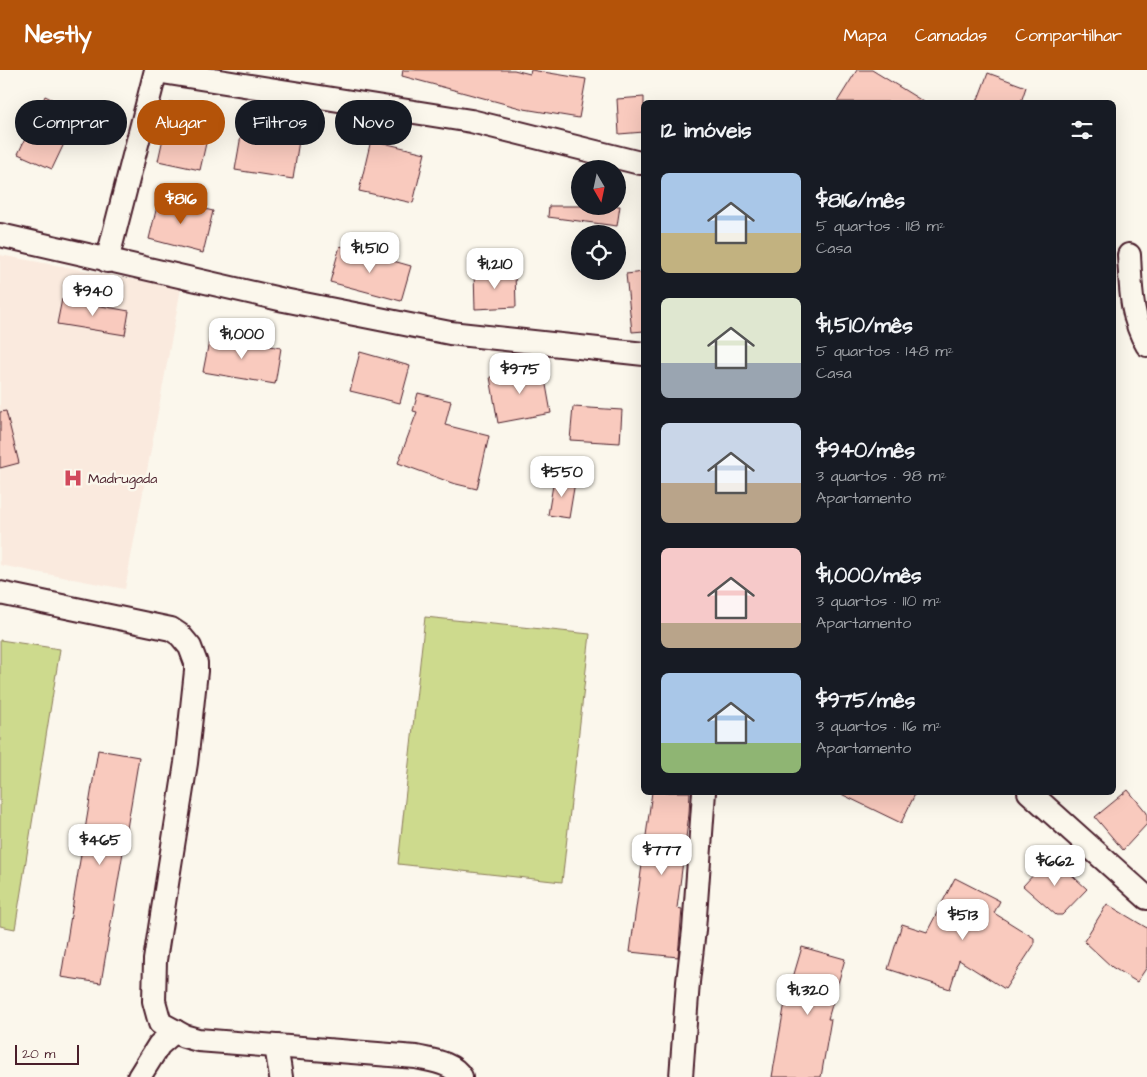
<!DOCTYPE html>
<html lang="pt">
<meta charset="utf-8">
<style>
body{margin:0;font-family:"Architects Daughter",sans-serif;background:#20242c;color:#f1f3f6;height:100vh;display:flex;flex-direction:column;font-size:19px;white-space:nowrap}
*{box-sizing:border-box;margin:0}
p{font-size:16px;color:#9ea1a6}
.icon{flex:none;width:28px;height:28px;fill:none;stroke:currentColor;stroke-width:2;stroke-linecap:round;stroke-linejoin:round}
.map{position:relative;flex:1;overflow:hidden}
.side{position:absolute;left:641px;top:30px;width:475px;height:695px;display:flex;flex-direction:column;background:#171b24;border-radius:8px;box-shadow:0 5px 20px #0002}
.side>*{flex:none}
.guide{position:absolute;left:15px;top:30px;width:475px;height:45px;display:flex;gap:10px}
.needle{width:32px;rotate:171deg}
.tools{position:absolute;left:571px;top:90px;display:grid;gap:10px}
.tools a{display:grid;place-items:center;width:55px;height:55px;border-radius:50%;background:#171b24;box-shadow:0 5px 20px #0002;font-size:25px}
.scale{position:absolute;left:15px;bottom:12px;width:64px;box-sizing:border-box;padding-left:5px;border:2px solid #4a1f2b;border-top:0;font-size:14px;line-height:18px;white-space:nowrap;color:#4a1f2b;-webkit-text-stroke:4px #fbf7ec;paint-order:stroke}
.price{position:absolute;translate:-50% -42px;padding:0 11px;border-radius:10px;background:#fff;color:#222;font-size:16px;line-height:32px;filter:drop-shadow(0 1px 2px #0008)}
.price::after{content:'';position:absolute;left:50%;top:30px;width:15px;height:11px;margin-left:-8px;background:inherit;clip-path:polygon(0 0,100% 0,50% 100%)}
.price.selected{background:#b45309;color:#fff}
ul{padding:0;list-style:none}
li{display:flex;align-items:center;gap:15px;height:125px;padding:0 20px}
li span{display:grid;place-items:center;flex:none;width:140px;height:100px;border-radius:8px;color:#555}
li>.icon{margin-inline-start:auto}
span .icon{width:60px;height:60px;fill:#fffc;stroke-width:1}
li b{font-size:21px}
h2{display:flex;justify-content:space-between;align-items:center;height:60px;padding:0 20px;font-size:21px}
.chip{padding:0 18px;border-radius:22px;background:#171b24;box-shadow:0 5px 20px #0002;font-size:18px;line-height:45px}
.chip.selected{background:#b45309;color:#fff}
header{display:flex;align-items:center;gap:30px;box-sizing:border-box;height:70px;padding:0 25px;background:#b45309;color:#fff}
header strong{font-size:24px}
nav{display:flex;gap:28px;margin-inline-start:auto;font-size:18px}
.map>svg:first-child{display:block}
</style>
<header>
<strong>Nestly</strong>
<nav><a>Mapa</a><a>Camadas</a><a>Compartilhar</a></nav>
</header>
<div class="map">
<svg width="1147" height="1007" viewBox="0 0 1147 1007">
<rect width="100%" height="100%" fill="#fbf7ec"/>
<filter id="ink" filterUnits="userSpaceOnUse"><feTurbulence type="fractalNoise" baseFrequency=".02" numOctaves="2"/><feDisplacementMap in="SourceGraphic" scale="10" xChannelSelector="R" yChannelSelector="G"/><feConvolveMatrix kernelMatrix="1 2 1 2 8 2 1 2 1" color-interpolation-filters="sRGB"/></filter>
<g filter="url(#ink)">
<!-- built -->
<polygon fill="#faeade" points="0,185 181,218 125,519 0,495"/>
<!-- pitch -->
<g fill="#cdda8d" stroke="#8c7c5c">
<polygon points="425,547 590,564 562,812 398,794"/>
<polygon points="0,570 60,579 15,859 0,856"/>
</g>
<!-- building -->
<g fill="#f9cabe" stroke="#4a1f2b">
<polygon points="403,0 514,0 530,4 531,0 586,9 579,48 524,39 402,6"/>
<polygon points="857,0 872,0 924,32 837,32"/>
<polygon points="988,3 1026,17 1021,32 977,32"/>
<polygon points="45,26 79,42 52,99 18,84"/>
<polygon points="644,27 644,62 619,64 617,29"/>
<polygon points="171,32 213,42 200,100 158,91"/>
<polygon points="243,54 300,64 293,109 235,100"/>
<polygon points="371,70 425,83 413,133 359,121"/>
<polygon points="159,128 213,141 203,183 149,169"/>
<polygon points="549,136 620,136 617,156 548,147"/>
<polygon points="340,176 411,196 401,231 330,212"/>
<polygon points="515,202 516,237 475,239 474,203"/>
<polygon points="644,202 644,261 632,262 626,204"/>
<polygon points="62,229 129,241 125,265 57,254"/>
<polygon points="210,266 281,278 275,314 203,302"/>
<polygon points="360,282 410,296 400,333 350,321"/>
<polygon points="543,298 551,343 498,353 490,307"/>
<polygon points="418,323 451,331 445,355 489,366 477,419 452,413 398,393 417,342 413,341"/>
<polygon points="573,337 622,340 620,373 570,370"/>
<polygon points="6,341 19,393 0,398 0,342"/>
<polygon points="554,409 575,412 569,448 548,445"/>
<polygon points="98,680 139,687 101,913 61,907"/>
<polygon points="1128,720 1147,743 1147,754 1123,780 1095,747"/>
<polygon points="652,722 690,722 689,744 677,838 682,839 678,887 630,882"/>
<polygon points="837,722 916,722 901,753"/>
<polygon points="1051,786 1087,819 1062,845 1056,845 1023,816"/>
<polygon points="955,808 1000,831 994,843 1034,868 1034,875 1005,919 959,890 950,919 888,899 902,854 927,862"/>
<polygon points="1107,834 1147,858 1147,897 1137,912 1112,897 1084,871"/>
<polygon points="802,877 845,889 828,949 831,949 821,1007 772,1007 784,938"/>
</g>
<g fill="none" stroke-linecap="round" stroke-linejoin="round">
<!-- minor casing -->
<g stroke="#4a1f2b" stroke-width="26">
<g id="minor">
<polyline points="156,1 471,51 640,93"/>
<polyline points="0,165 284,230 450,263 644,284"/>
<path d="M1129 185C1131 217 1130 246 1147 275"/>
<polyline points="107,191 156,0"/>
<path d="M0 523 171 559 180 565 190 577 196 593V601L186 693 155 890 154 931 160 953 184 966 198 970 416 987C432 991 452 992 461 1007"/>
<polyline points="1029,722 1147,828"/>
<polyline points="276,976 281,1007"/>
<polyline points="139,1007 159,975 175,961"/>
<polyline points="681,1007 688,912 694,860 704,722"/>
</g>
</g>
<!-- minor -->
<use href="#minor" stroke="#fbf7ec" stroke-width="22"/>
</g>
</g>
<!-- icons -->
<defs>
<g id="hospital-bare" transform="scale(1.5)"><path d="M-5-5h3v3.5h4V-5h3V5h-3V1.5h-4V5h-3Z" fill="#d1495b" stroke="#fbf7ec" stroke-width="2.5" paint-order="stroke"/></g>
</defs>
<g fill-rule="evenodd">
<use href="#hospital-bare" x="73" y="408"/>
</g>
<g text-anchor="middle" stroke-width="5" stroke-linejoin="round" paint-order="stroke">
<!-- poi labels -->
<g font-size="14" fill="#4a1f2b" stroke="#fbf7ec" text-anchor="start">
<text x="88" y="413">Madrugada</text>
</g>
</g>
</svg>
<div class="tools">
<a><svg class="needle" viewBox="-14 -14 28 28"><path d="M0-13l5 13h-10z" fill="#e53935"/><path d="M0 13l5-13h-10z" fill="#9ea1a6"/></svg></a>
<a><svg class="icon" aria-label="locate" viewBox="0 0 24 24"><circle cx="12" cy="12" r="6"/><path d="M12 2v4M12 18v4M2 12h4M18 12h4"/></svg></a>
</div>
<div class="scale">20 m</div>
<b class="price selected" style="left:181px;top:155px">$816</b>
<b class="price" style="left:370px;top:204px">$1,510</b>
<b class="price" style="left:495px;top:220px">$1,210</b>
<b class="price" style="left:93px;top:247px">$940</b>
<b class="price" style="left:242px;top:290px">$1,000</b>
<b class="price" style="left:520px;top:325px">$975</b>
<b class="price" style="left:562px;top:428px">$550</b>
<b class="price" style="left:100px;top:796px">$465</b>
<b class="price" style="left:662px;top:806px">$777</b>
<b class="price" style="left:1055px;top:817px">$662</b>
<b class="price" style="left:963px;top:871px">$513</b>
<b class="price" style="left:808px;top:946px">$1,320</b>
<div class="guide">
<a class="chip">Comprar</a>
<a class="chip selected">Alugar</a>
<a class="chip">Filtros</a>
<a class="chip">Novo</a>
</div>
<section class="side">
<h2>12 imóveis<svg class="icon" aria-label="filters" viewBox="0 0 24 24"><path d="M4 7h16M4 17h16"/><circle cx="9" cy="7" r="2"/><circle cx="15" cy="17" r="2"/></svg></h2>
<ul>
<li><span style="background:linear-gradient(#a9c7e8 60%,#c2b280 0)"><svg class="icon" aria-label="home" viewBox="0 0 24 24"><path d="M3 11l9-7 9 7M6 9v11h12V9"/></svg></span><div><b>$816/mês</b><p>5 quartos · 118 m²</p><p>Casa</p></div></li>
<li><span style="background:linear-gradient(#dfe7d0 65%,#9aa5b1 0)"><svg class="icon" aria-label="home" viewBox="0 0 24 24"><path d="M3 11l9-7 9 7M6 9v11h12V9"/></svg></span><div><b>$1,510/mês</b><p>5 quartos · 148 m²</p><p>Casa</p></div></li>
<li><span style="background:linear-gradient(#c9d6e8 60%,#b9a48a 0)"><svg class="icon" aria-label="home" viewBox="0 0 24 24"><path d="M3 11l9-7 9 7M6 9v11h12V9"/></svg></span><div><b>$940/mês</b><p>3 quartos · 98 m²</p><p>Apartamento</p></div></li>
<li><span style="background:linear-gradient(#f6c9c9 75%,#b9a48a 0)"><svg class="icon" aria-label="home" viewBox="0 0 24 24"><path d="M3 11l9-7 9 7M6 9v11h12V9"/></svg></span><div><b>$1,000/mês</b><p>3 quartos · 110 m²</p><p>Apartamento</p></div></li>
<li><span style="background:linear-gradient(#a9c7e8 70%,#8fb573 0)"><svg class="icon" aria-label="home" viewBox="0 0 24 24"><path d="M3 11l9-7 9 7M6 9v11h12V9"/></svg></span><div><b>$975/mês</b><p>3 quartos · 116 m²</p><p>Apartamento</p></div></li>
</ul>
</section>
</div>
